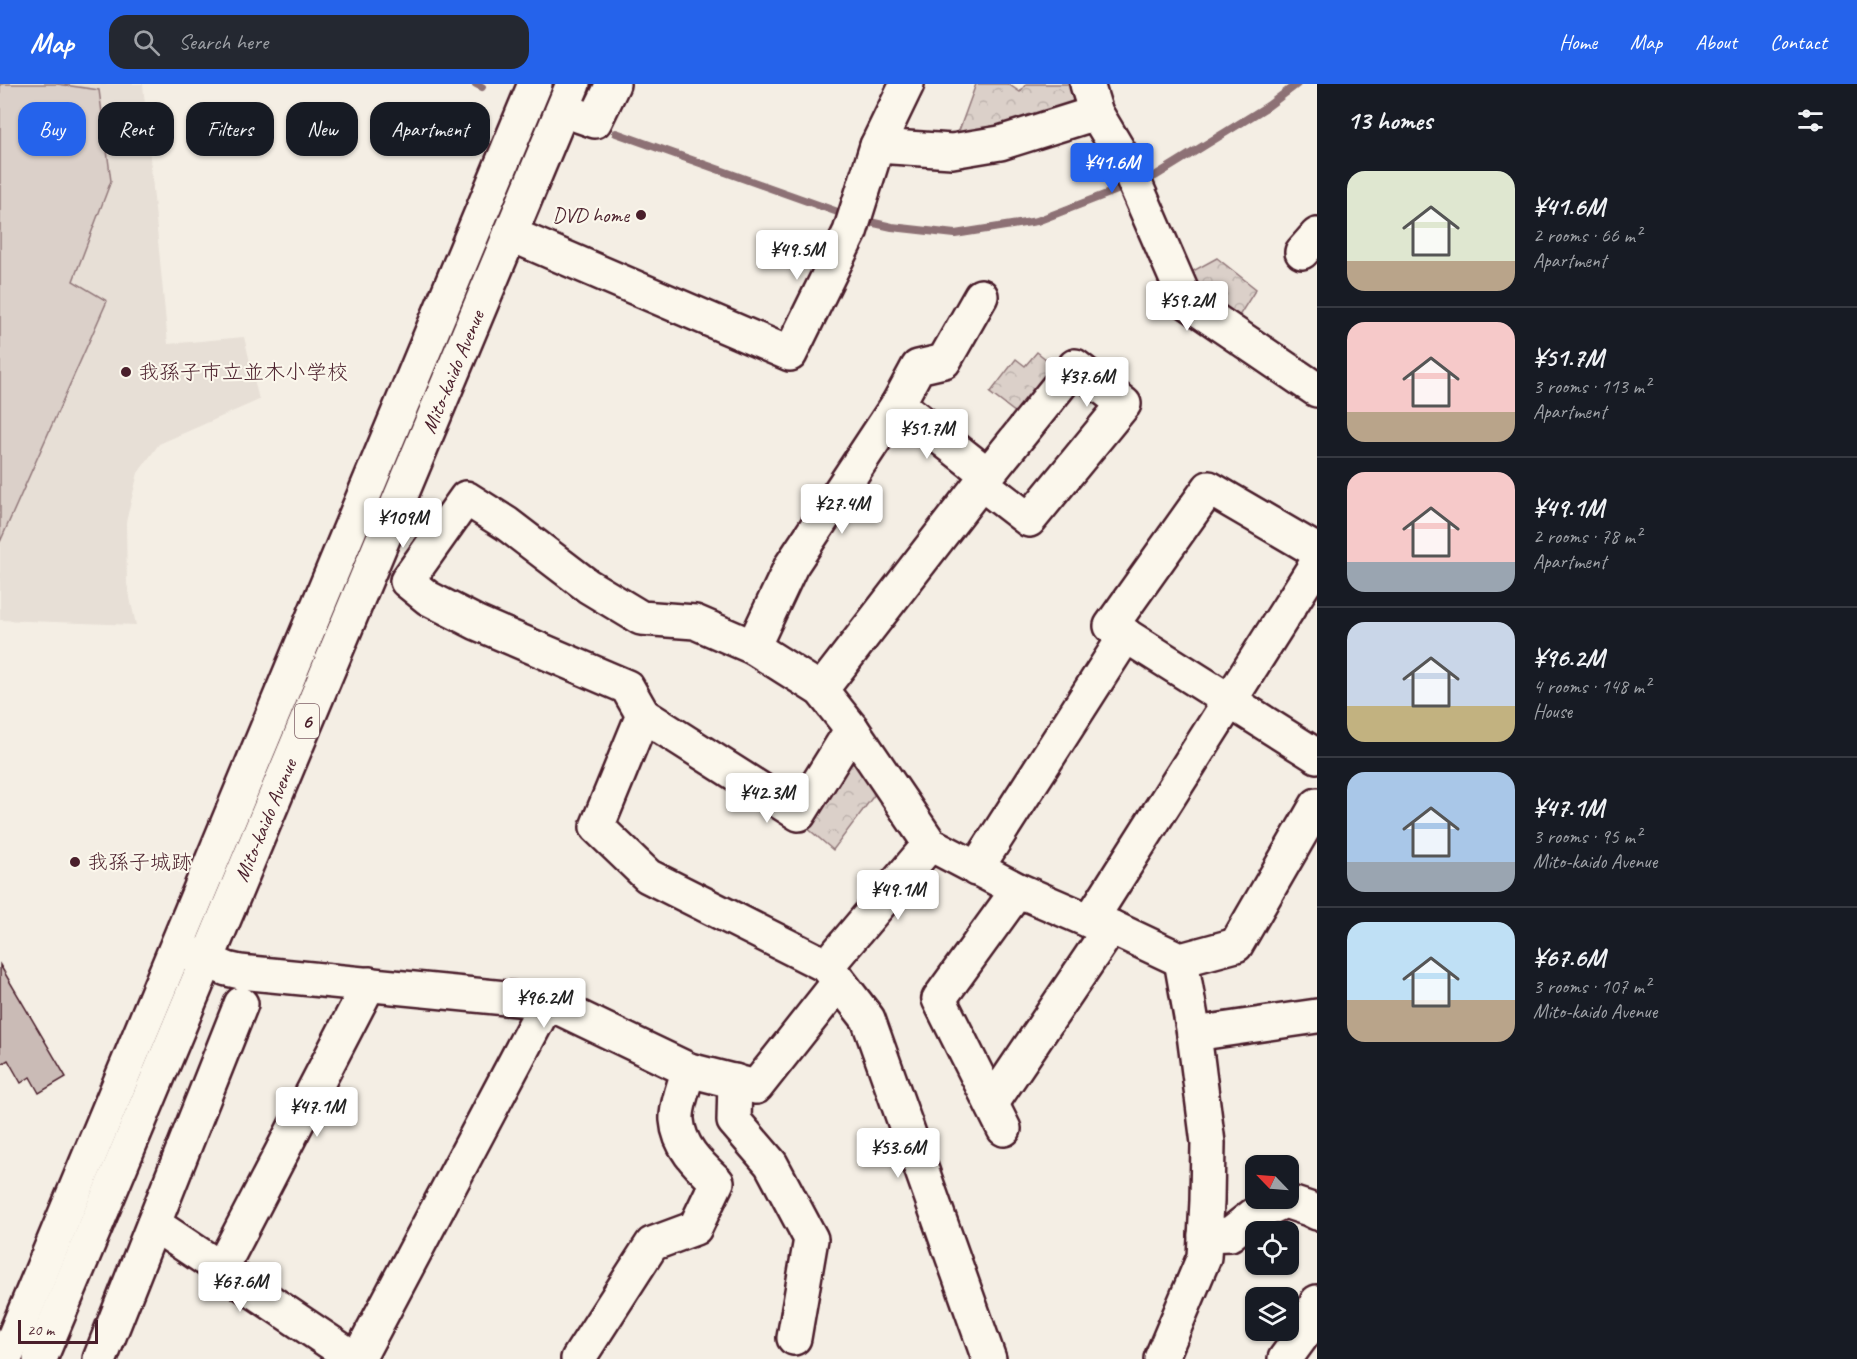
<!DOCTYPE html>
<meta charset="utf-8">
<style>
body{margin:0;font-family:Caveat,"Klee One",sans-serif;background:#242831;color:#f1f3f6;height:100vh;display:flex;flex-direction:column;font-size:22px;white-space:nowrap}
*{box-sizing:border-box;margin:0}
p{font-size:20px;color:#9ea1a6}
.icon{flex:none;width:33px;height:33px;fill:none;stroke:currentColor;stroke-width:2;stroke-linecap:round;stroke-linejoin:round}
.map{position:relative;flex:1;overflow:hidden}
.side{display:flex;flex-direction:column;background:#171b24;width:540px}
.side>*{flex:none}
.banner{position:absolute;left:18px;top:18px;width:570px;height:54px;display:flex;gap:12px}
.needle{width:39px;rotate:295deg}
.controls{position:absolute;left:1245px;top:1071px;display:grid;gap:12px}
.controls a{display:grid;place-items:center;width:54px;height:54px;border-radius:12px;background:#171b24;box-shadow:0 2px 4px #0004;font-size:30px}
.scale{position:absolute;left:18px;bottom:15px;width:80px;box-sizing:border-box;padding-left:6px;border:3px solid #4a1f2b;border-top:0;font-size:16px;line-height:21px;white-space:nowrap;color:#4a1f2b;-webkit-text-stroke:4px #fbf7ec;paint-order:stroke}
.price{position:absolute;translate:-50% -51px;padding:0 14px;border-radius:6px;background:#fff;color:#222;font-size:20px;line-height:39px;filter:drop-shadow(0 2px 3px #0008)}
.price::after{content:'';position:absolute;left:50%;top:36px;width:18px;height:14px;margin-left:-9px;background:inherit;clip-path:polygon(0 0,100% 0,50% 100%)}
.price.on{background:#2563eb;color:#fff}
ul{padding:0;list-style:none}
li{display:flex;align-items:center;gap:18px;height:150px;padding:0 30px}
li+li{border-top:2px solid #363941}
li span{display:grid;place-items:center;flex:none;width:168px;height:120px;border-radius:18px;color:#555}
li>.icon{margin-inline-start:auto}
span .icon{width:72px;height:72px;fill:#fffc;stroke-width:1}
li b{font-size:26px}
h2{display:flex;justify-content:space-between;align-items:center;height:72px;padding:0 30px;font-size:26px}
.chip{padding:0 21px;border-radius:18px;background:#171b24;box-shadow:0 2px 4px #0004;font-size:21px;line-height:54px}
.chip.on{background:#2563eb;color:#fff}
header{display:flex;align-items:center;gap:36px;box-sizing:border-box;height:84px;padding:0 30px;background:#2563eb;color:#fff}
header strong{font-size:28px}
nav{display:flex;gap:33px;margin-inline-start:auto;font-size:21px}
.search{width:420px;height:54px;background:#242831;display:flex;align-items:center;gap:15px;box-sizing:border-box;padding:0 21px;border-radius:18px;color:#9ea1a6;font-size:22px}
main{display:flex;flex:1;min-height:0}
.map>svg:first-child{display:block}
</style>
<header>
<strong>Map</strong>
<div class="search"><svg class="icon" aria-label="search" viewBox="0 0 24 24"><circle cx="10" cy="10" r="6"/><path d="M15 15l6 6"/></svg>Search here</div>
<nav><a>Home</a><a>Map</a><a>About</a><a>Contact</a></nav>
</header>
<main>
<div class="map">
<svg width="1317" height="1275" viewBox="0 0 1317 1275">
<defs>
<pattern id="park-crowns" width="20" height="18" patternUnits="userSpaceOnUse" patternTransform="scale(1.5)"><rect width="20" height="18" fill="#dbd0c9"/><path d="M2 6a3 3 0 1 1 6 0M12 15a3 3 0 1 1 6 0" fill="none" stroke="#bdb2ad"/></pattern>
</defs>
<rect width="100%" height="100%" fill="#f4eee4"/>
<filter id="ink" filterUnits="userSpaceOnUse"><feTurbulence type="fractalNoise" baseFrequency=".0167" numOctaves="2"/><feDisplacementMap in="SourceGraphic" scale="12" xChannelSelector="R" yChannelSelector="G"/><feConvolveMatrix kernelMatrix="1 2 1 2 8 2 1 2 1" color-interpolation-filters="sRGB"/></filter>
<g filter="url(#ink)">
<!-- built -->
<polygon fill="#e7dfd6" points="0,0 143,0 168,260 244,253 259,316 159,360 138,389 126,438 127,500 136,541 0,536"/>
<!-- park -->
<g fill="url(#park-crowns)" stroke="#92787a" stroke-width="1.5">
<polygon points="976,0 1008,0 1020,8 1026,0 1070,0 1075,11 1068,26 956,55"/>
<polygon points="1217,174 1256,205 1239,232 1199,208 1193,187"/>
<polygon points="1037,268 1057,284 1020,332 990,309 1016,275 1025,282"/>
<polygon points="844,679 860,681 878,706 833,766 805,742"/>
</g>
<!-- garden -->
<polygon fill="#dbd0c9" stroke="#92787a" stroke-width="1.5" points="0,0 57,0 99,6 111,97 73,197 107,217 0,458"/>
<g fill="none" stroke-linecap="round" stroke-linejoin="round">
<!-- stream -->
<g stroke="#8d7174" stroke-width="8">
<polyline points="476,0 482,3"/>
<polyline points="616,49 849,132"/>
<polyline points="1142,97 1155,92 1268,22 1297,0"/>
<polyline points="861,136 892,143 955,150 1037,137 1130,101"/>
</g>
</g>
<!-- building -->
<polygon fill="#cabbb6" stroke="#4a1f2b" stroke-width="1.5" points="0,881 66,993 39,1009 30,993 21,999 8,976 0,981"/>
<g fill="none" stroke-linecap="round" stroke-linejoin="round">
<!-- minor casing -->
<g stroke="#4a1f2b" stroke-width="38">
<g id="minor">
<polyline points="1087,0 1096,29 1127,81 1186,217 1317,306"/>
<polyline points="563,26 595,37 613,0"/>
<polyline points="877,62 952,67 1000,59 1096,29"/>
<polyline points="510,150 790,270 850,148 877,62 907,0"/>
<polyline points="1302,168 1317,151"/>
<polyline points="898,320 988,391"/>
<polyline points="1317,467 1209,404 1111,542 1317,672"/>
<polyline points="753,563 791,482 898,320 918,283 944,277 981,212"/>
<polyline points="821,606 981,399 1075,282 1124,320 1029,436 981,399"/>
<polyline points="643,631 799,730 852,645"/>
<polyline points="976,785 1126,551"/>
<polyline points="1090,837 1317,479"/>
<polyline points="180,865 227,885 240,888 547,918 689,986 756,1003 839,898"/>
<polyline points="827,882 930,760"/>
<polyline points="1194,950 1317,932"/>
<polyline points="735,997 734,1037 771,1080 811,1155 794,1254"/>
<polyline points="992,1019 1111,843"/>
<polyline points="1004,1045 939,915 1018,806"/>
<polyline points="154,1140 355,1275"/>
<polyline points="1205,1151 1230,1150 1254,1131 1285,1117 1309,1125 1317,1129"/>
<polyline points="221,1185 369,900"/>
<polyline points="100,1275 241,920"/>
<polyline points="358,1275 547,918"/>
<path d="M578 1275 652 1160 695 1144 717 1098C699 1081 679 1063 677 1036 676 1023 685 998 689 986"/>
<polyline points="989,1275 868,935 827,882 648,792 597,743 643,631 627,603 477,539 428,514 407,497 466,414 507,440 588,502 641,534 695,538 753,563 821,606 852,645 930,760 1018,806 1090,837 1111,843 1181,876 1236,861 1317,721"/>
<polyline points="1161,1275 1204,1173 1207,1117 1208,1059 1194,950 1181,876"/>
<polyline points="1285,1275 1304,1249 1317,1218"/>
</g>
</g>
<!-- highway casing -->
<g stroke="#4a1f2b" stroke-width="38">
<g id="highway">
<polyline points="5,1275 535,0"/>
<path id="s1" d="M40 1275 573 0"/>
</g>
</g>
<!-- minor -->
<use href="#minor" stroke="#fbf7ec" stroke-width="33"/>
<!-- highway -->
<use href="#highway" stroke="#fbf7ec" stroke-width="33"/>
</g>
</g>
<!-- markers -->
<g fill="#4a1f2b" stroke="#fbf7ec" stroke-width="2">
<circle cx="641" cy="131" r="6"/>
<circle cx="126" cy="288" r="6"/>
<circle cx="75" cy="778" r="6"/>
</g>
<g text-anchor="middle" stroke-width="4.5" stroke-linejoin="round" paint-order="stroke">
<!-- shield labels -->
<rect fill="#fbf7ec" stroke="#7f6065" stroke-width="1.5" x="295" y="620" width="24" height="34" rx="4.5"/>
<g font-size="20" font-weight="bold" fill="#4a1f2b">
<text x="307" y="644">6</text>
</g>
<!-- poi labels -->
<g font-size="21" fill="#4a1f2b" stroke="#fbf7ec" text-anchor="start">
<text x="629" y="138" text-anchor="end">DVD home</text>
<text x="138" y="295">我孫子市立並木小学校</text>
<text x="87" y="785">我孫子城跡</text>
</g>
<!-- street labels -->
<g font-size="21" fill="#4a1f2b" stroke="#fbf7ec">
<text dy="7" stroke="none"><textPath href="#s1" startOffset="1070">Mito-kaido Avenue</textPath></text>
<text dy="7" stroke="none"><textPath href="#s1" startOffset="584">Mito-kaido Avenue</textPath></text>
</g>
</g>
</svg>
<div class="controls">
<a><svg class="needle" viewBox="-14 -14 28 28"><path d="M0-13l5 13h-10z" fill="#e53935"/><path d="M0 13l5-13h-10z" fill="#9ea1a6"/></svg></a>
<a><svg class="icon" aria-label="locate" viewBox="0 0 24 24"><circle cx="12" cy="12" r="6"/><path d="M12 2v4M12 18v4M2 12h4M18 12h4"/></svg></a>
<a><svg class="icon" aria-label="layers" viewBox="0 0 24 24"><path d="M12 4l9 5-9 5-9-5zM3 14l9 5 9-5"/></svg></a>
</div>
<div class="scale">20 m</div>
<b class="price on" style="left:1112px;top:110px">¥41.6M</b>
<b class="price" style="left:797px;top:197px">¥49.5M</b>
<b class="price" style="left:1187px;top:248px">¥59.2M</b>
<b class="price" style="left:1087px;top:324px">¥37.6M</b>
<b class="price" style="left:927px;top:376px">¥51.7M</b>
<b class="price" style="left:842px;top:451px">¥27.4M</b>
<b class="price" style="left:403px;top:465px">¥109M</b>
<b class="price" style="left:767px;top:740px">¥42.3M</b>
<b class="price" style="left:898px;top:837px">¥49.1M</b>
<b class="price" style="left:544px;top:945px">¥96.2M</b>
<b class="price" style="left:317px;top:1054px">¥47.1M</b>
<b class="price" style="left:898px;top:1095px">¥53.6M</b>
<b class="price" style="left:240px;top:1229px">¥67.6M</b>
<div class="banner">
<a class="chip on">Buy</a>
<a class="chip">Rent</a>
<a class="chip">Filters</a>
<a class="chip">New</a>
<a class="chip">Apartment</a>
</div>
</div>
<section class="side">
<h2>13 homes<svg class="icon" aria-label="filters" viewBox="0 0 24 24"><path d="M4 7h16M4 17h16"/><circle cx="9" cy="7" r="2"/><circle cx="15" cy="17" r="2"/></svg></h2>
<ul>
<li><span style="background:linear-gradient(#dfe7d0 75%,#b9a48a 0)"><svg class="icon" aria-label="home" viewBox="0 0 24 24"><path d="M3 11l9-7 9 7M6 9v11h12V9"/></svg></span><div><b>¥41.6M</b><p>2 rooms · 66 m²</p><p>Apartment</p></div></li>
<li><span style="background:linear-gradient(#f6c9c9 75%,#b9a48a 0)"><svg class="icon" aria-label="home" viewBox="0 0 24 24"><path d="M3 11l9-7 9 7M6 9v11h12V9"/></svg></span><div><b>¥51.7M</b><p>3 rooms · 113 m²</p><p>Apartment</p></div></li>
<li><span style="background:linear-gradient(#f6c9c9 75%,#9aa5b1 0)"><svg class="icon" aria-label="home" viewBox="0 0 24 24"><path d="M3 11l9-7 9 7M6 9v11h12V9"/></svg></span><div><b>¥49.1M</b><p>2 rooms · 78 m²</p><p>Apartment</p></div></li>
<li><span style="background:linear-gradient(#c9d6e8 70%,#c2b280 0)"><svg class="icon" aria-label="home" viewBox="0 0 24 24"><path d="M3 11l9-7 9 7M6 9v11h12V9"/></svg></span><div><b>¥96.2M</b><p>4 rooms · 148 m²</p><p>House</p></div></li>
<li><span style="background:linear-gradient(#a9c7e8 75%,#9aa5b1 0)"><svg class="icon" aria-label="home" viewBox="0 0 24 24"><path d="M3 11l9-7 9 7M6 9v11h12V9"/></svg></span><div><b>¥47.1M</b><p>3 rooms · 95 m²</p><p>Mito-kaido Avenue</p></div></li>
<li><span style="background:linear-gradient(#bfe0f5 65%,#b9a48a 0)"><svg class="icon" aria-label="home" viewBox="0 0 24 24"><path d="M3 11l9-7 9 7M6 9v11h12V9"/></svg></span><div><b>¥67.6M</b><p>3 rooms · 107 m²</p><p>Mito-kaido Avenue</p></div></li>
</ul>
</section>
</main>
